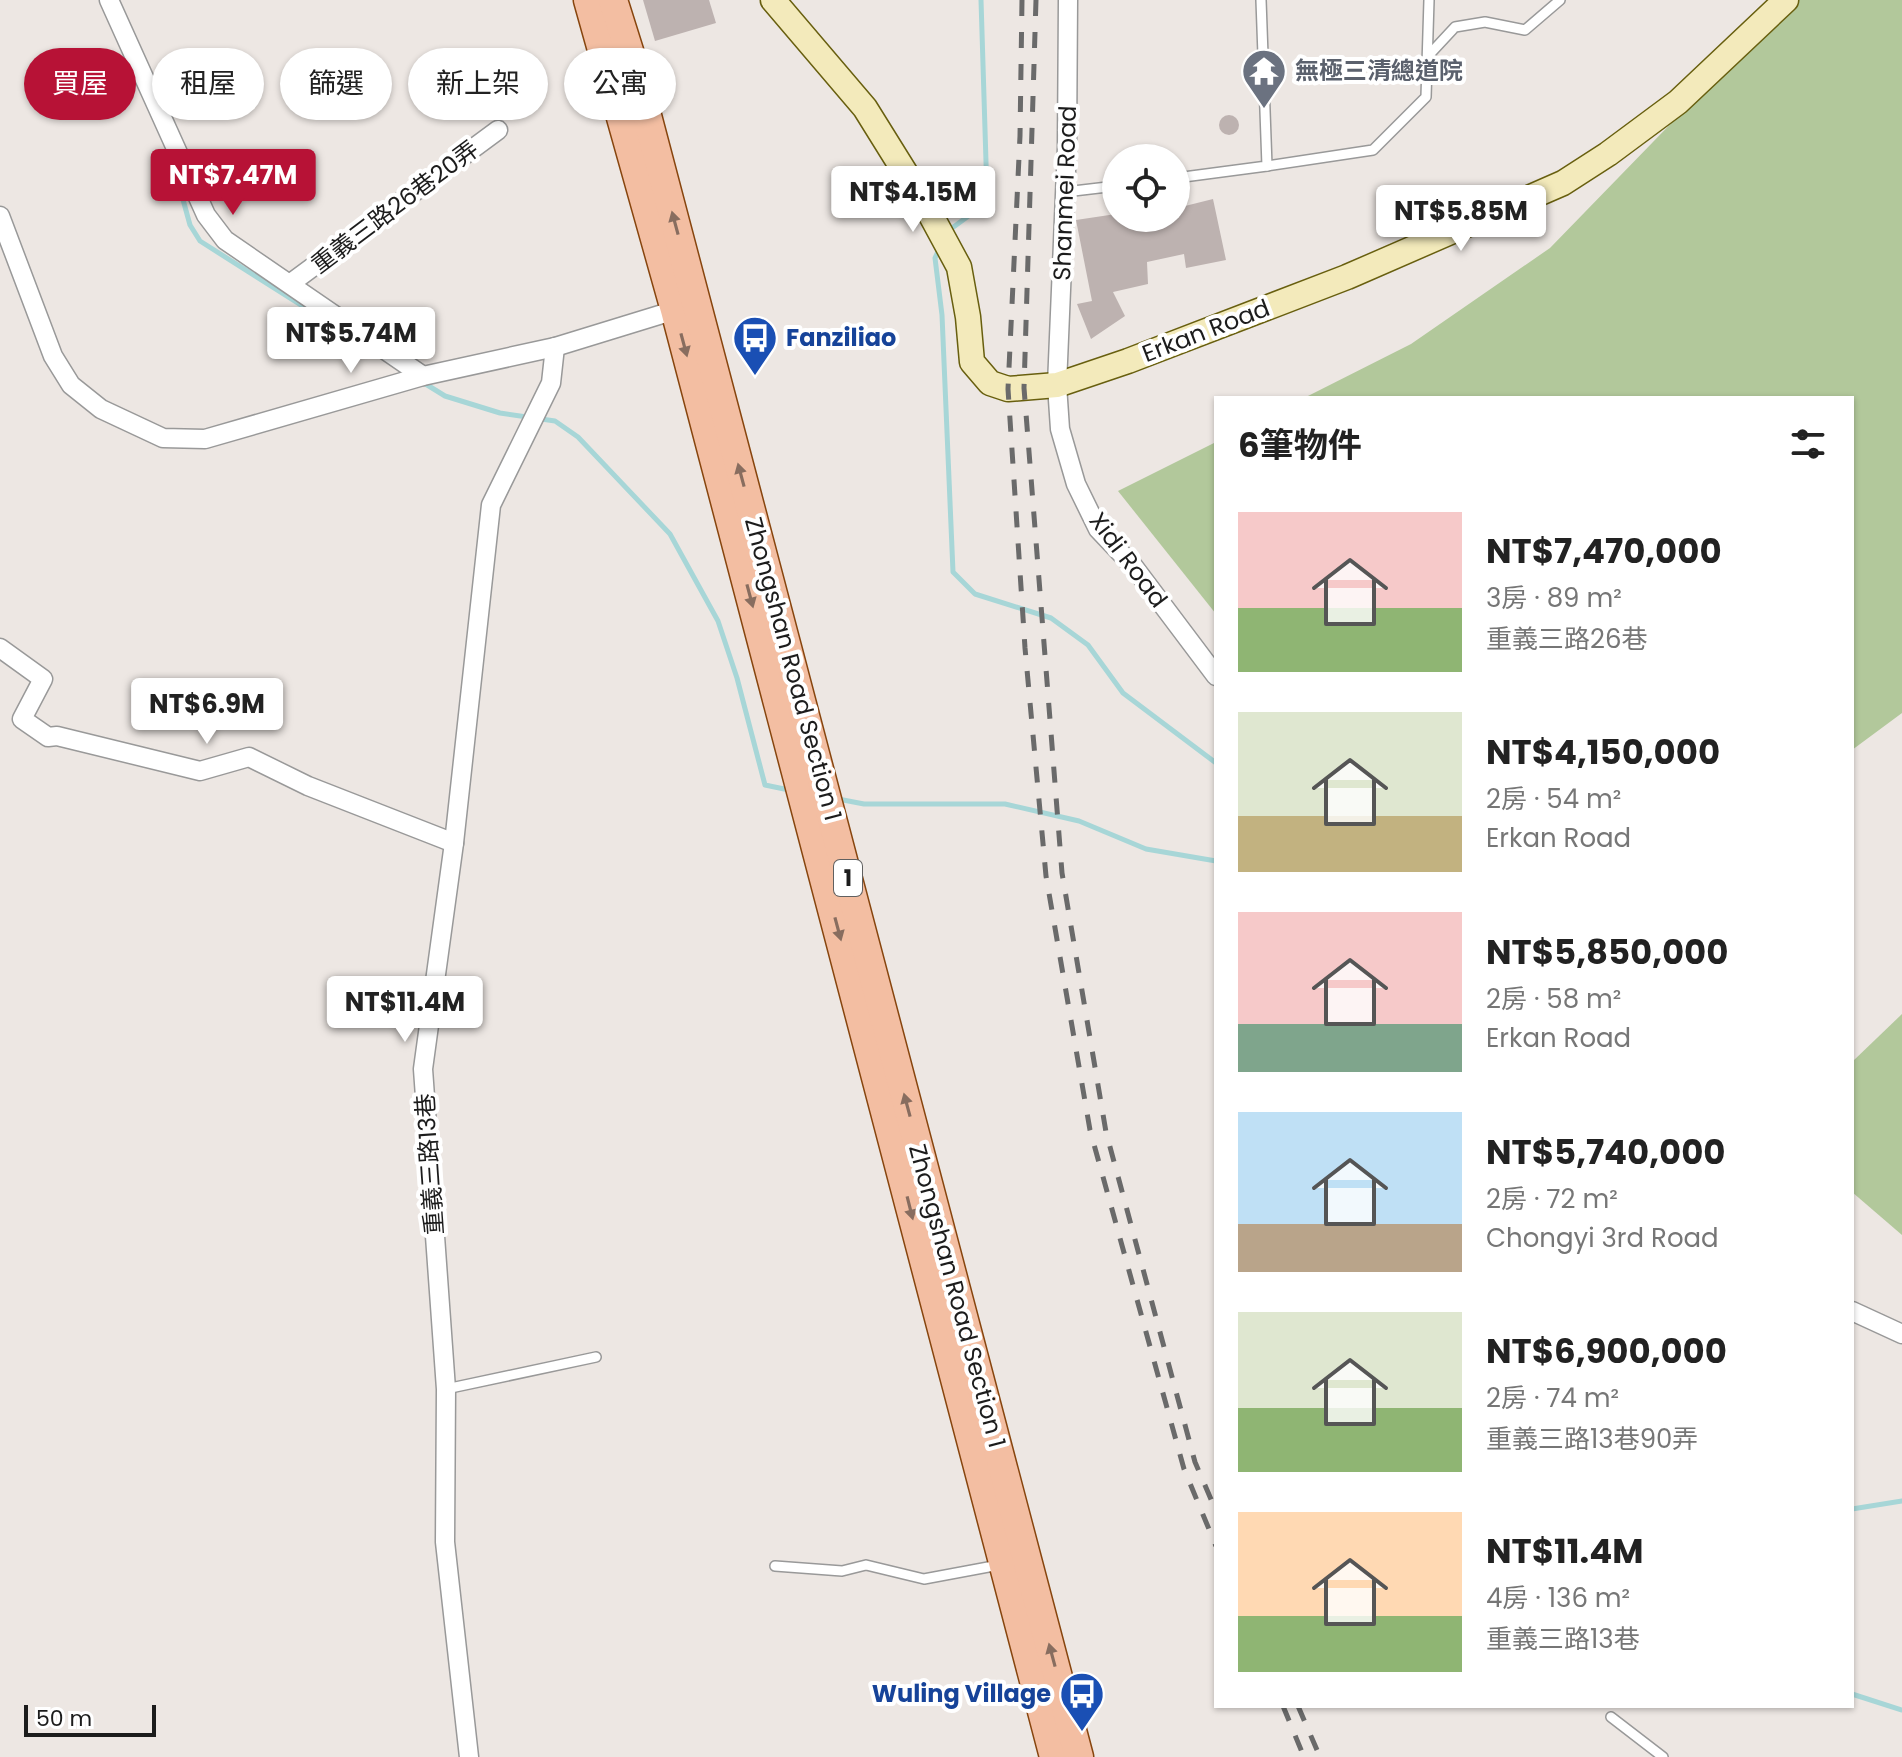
<!DOCTYPE html>
<html lang="zh-TW">
<meta charset="utf-8">
<style>
body{margin:0;font-family:Poppins,"Noto Sans TC",sans-serif;background:#f2f2f2;color:#222;height:100vh;display:flex;flex-direction:column;font-size:30px;white-space:nowrap}
*{box-sizing:border-box;margin:0}
p{font-size:26px;color:#767676}
.icon{flex:none;width:44px;height:44px;fill:none;stroke:currentColor;stroke-width:2;stroke-linecap:round;stroke-linejoin:round}
.map{position:relative;flex:1;overflow:hidden}
.panel{position:absolute;left:1214px;top:396px;width:640px;height:1312px;display:flex;flex-direction:column;background:#fff;border-radius:0px;box-shadow:0 2px 6px #0004}
.panel>*{flex:none}
.banner{position:absolute;left:24px;top:48px;width:760px;height:72px;display:flex;gap:16px}
.tools{position:absolute;left:1102px;top:144px;display:grid;gap:16px}
.tools a{display:grid;place-items:center;width:88px;height:88px;border-radius:50%;background:#fff;box-shadow:0 2px 6px #0004;font-size:40px}
.scale{position:absolute;left:24px;bottom:20px;width:132px;box-sizing:border-box;padding-left:8px;border:4px solid #1c1c1c;border-top:0;font-size:22px;line-height:28px;white-space:nowrap;color:#1c1c1c;-webkit-text-stroke:6px #fff;paint-order:stroke}
.price{position:absolute;translate:-50% -68px;padding:0 18px;border-radius:8px;background:#fff;color:#222;font-size:26px;line-height:52px;filter:drop-shadow(0 2px 4px #0008)}
.price::after{content:'';position:absolute;left:50%;top:48px;width:24px;height:18px;margin-left:-12px;background:inherit;clip-path:polygon(0 0,100% 0,50% 100%)}
.price.active{background:#b71236;color:#fff}
ul{padding:0;list-style:none}
li{display:flex;align-items:center;gap:24px;height:200px;padding:0 24px}
li span{display:grid;place-items:center;flex:none;width:224px;height:160px;border-radius:0px;color:#555}
li>.icon{margin-inline-start:auto}
span .icon{width:96px;height:96px;fill:#fffc;stroke-width:1}
li b{font-size:34px}
h2{display:flex;justify-content:space-between;align-items:center;height:96px;padding:0 24px;font-size:34px}
.pill{padding:0 28px;border-radius:36px;background:#fff;box-shadow:0 2px 6px #0004;font-size:28px;line-height:72px}
.pill.active{background:#b71236;color:#fff}
.map>svg:first-child{display:block}
</style>
<div class="map">
<svg width="1902" height="1757" viewBox="0 0 1902 1757">
<rect width="100%" height="100%" fill="#ede7e3"/>
<!-- forest -->
<g fill="#b2c89b">
<polygon points="1791,0 1902,0 1902,713 1852,750 1852,398 1304,398 1411,344 1550,248"/>
<polygon points="1216,442 1216,614 1118,491"/>
<polygon points="1902,1014 1902,1235 1852,1192 1852,1062"/>
</g>
<g fill="none" stroke-linecap="round" stroke-linejoin="round">
<!-- stream -->
<g stroke="#a7d6d7" stroke-width="5">
<polyline points="171,156 190,225 200,241 334,326"/>
<polyline points="948,231 978,209 987,194 981,0"/>
<polyline points="940,247 935,258 942,315 953,572 975,594 1051,618 1088,645 1123,693 1216,763"/>
<polyline points="424,383 445,396 500,413 555,421 578,437 670,534 718,621 737,678 765,785 789,790"/>
<polyline points="838,799 864,804 1005,804 1079,821 1146,849 1216,861"/>
<polyline points="1852,1509 1902,1501"/>
<polyline points="1852,1694 1902,1710"/>
</g>
</g>
<!-- building -->
<g fill="#bdb2b0">
<polygon points="643,0 709,0 716,23 655,41"/>
<circle cx="1229" cy="125" r="10"/>
<polygon points="1213,199 1226,260 1186,268 1184,254 1147,262 1148,284 1113,292 1125,316 1091,339 1077,304 1092,301 1076,220 1116,214 1116,218 1179,218 1177,208"/>
</g>
<g fill="none" stroke-linecap="round" stroke-linejoin="round">
<!-- lane casing -->
<g stroke="#999" stroke-width="12">
<g id="lane">
<polyline points="1428,56 1455,27 1485,22 1525,30 1560,0"/>
<polyline points="1267,166 1373,150 1426,97 1429,0"/>
<polyline points="1176,178 1267,166 1261,0"/>
<polyline points="1065,192 1116,186"/>
<polyline points="446,1389 596,1357"/>
<polyline points="775,1566 842,1571 866,1565 924,1579 999,1565"/>
<polyline points="1611,1717 1663,1757"/>
</g>
</g>
<!-- street casing -->
<g stroke="#999" stroke-width="21">
<g id="street">
<polyline points="109,0 206,215 225,240 423,376"/>
<polyline points="1068,0 1067,147 1057,385 1060,429 1076,484 1098,529 1134,567 1216,676"/>
<polyline points="0,216 53,356 71,385 101,409 163,438 205,439 423,376 555,347 682,308"/>
<polyline points="291,283 498,130"/>
<polyline points="0,648 43,679 22,719 48,737 57,736 200,771 249,757 308,786 454,843"/>
<polyline points="1852,1311 1902,1334"/>
<polyline points="469,1757 445,1542 446,1389 423,1069 454,843 491,505 551,383 555,347"/>
</g>
</g>
<!-- secondary casing -->
<g stroke="#685f0f" stroke-width="27">
<polyline id="secondary" points="773,0 865,108 926,206 959,267 968,317 972,362 990,383 1008,389 1057,385 1128,361 1347,277 1563,183 1608,154 1678,102 1786,0"/>
</g>
<!-- primary casing -->
<g stroke="#87450e" stroke-width="31">
<g id="primary">
<polyline points="588,0 675,310 1054,1757"/>
<polyline points="613,0 635,70 1079,1757"/>
</g>
</g>
<!-- lane -->
<use href="#lane" stroke="#fff" stroke-width="9"/>
<!-- street -->
<use href="#street" stroke="#fff" stroke-width="18"/>
<!-- secondary -->
<use href="#secondary" stroke="#f3eabb" stroke-width="24"/>
<!-- primary -->
<use href="#primary" stroke="#f3bea2" stroke-width="28"/>
<!-- rail -->
<g stroke="#6a6a6a" stroke-width="5" stroke-dasharray="16 16" stroke-linecap="butt">
<polyline points="1022,0 1020,136 1008,389 1025,648 1046,876 1090,1130 1184,1469 1216,1546"/>
<polyline points="1036,0 1024,388 1062,873 1106,1132 1195,1462 1216,1511"/>
<polyline points="1283,1706 1304,1757"/>
<polyline points="1298,1706 1320,1757"/>
</g>
</g>
<!-- one-way arrows -->
<defs><path id="oneway-solid" d="M-6-.8H1V-3.2L6.5 0L1 3.2V.8H-6Z" transform="scale(2)"/></defs>
<g fill="#886d5f">
<use href="#oneway-solid" transform="translate(675 223) rotate(-105)"/>
<use href="#oneway-solid" transform="translate(684 345) rotate(75)"/>
<use href="#oneway-solid" transform="translate(741 475) rotate(-105)"/>
<use href="#oneway-solid" transform="translate(750 596) rotate(75)"/>
<use href="#oneway-solid" transform="translate(838 929) rotate(75)"/>
<use href="#oneway-solid" transform="translate(907 1105) rotate(-105)"/>
<use href="#oneway-solid" transform="translate(910 1208) rotate(76)"/>
<use href="#oneway-solid" transform="translate(1052 1655) rotate(-105)"/>
</g>
<!-- icons -->
<defs>
<g id="temple-pin" transform="scale(2.3)"><path d="M0 17L-7.5 6A9.5 9.5 0 1 1 7.5 6Z" fill="#6b7280" stroke="#fff"/><path d="M0-6L5-2H3V0L6.5 2.5H4V6H1.5V3h-3V6H-4V2.5H-6.5L-3 0V-2H-5Z" fill="#fff"/></g>
<g id="bus-pin" transform="scale(2.3)"><path d="M0 17L-7.5 6A9.5 9.5 0 1 1 7.5 6Z" fill="#1a4fb4" stroke="#fff"/><path d="M-5-6H5V4H4V6H2V4H-2V6H-4V4H-5ZM-3.5-4V0h7V-4ZM-3.5 1.2v1.5H-2V1.2ZM2 1.2v1.5H3.5V1.2Z" fill="#fff"/></g>
</defs>
<g fill-rule="evenodd">
<use href="#temple-pin" x="1264" y="71"/>
<use href="#bus-pin" x="755" y="338"/>
<use href="#bus-pin" x="1082" y="1694"/>
</g>
<g text-anchor="middle" stroke-width="8" stroke-linejoin="round" paint-order="stroke">
<!-- shield labels -->
<rect fill="#fff" stroke="#606060" stroke-width="2" x="834" y="860" width="28" height="36" rx="6"/>
<g font-size="22" font-weight="bold" fill="#1c1c1c">
<text x="848" y="886">1</text>
</g>
<!-- worship labels -->
<g font-size="24" font-weight="bold" fill="#5b616d" stroke="#fff" text-anchor="start">
<text x="1295" y="79">無極三清總道院</text>
</g>
<!-- street labels -->
<g font-size="24" fill="#1c1c1c" stroke="#fff">
<text transform="translate(1065 193) rotate(-88)" y="8">Shanmei Road</text>
<text transform="translate(395 207) rotate(-37)" y="8">重義三路26巷20弄</text>
<text transform="translate(1206 331) rotate(-21)" y="8">Erkan Road</text>
<text transform="translate(1128 560) rotate(53)" y="8">Xidi Road</text>
<text transform="translate(793 669) rotate(75)" y="8">Zhongshan Road Section 1</text>
<text transform="translate(430 1164) rotate(-94)" y="8">重義三路13巷</text>
<text transform="translate(957 1296) rotate(75)" y="8">Zhongshan Road Section 1</text>
</g>
<!-- transit labels -->
<g font-size="24" font-weight="bold" fill="#164399" stroke="#fff" text-anchor="start">
<text x="786" y="346">Fanziliao</text>
<text x="1051" y="1702" text-anchor="end">Wuling Village</text>
</g>
</g>
</svg>
<div class="tools">
<a><svg class="icon" aria-label="locate" viewBox="0 0 24 24"><circle cx="12" cy="12" r="6"/><path d="M12 2v4M12 18v4M2 12h4M18 12h4"/></svg></a>
</div>
<div class="scale">50 m</div>
<b class="price active" style="left:233px;top:217px">NT$7.47M</b>
<b class="price" style="left:913px;top:234px">NT$4.15M</b>
<b class="price" style="left:1461px;top:253px">NT$5.85M</b>
<b class="price" style="left:351px;top:375px">NT$5.74M</b>
<b class="price" style="left:207px;top:746px">NT$6.9M</b>
<b class="price" style="left:405px;top:1044px">NT$11.4M</b>
<div class="banner">
<a class="pill active">買屋</a>
<a class="pill">租屋</a>
<a class="pill">篩選</a>
<a class="pill">新上架</a>
<a class="pill">公寓</a>
</div>
<section class="panel">
<h2>6筆物件<svg class="icon" aria-label="filters" viewBox="0 0 24 24"><path d="M4 7h16M4 17h16"/><circle cx="9" cy="7" r="2"/><circle cx="15" cy="17" r="2"/></svg></h2>
<ul>
<li><span style="background:linear-gradient(#f6c9c9 60%,#8fb573 0)"><svg class="icon" aria-label="home" viewBox="0 0 24 24"><path d="M3 11l9-7 9 7M6 9v11h12V9"/></svg></span><div><b>NT$7,470,000</b><p>3房 · 89 m²</p><p>重義三路26巷</p></div></li>
<li><span style="background:linear-gradient(#dfe7d0 65%,#c2b280 0)"><svg class="icon" aria-label="home" viewBox="0 0 24 24"><path d="M3 11l9-7 9 7M6 9v11h12V9"/></svg></span><div><b>NT$4,150,000</b><p>2房 · 54 m²</p><p>Erkan Road</p></div></li>
<li><span style="background:linear-gradient(#f6c9c9 70%,#7fa58c 0)"><svg class="icon" aria-label="home" viewBox="0 0 24 24"><path d="M3 11l9-7 9 7M6 9v11h12V9"/></svg></span><div><b>NT$5,850,000</b><p>2房 · 58 m²</p><p>Erkan Road</p></div></li>
<li><span style="background:linear-gradient(#bfe0f5 70%,#b9a48a 0)"><svg class="icon" aria-label="home" viewBox="0 0 24 24"><path d="M3 11l9-7 9 7M6 9v11h12V9"/></svg></span><div><b>NT$5,740,000</b><p>2房 · 72 m²</p><p>Chongyi 3rd Road</p></div></li>
<li><span style="background:linear-gradient(#dfe7d0 60%,#8fb573 0)"><svg class="icon" aria-label="home" viewBox="0 0 24 24"><path d="M3 11l9-7 9 7M6 9v11h12V9"/></svg></span><div><b>NT$6,900,000</b><p>2房 · 74 m²</p><p>重義三路13巷90弄</p></div></li>
<li><span style="background:linear-gradient(#ffd9b3 65%,#8fb573 0)"><svg class="icon" aria-label="home" viewBox="0 0 24 24"><path d="M3 11l9-7 9 7M6 9v11h12V9"/></svg></span><div><b>NT$11.4M</b><p>4房 · 136 m²</p><p>重義三路13巷</p></div></li>
</ul>
</section>
</div>
